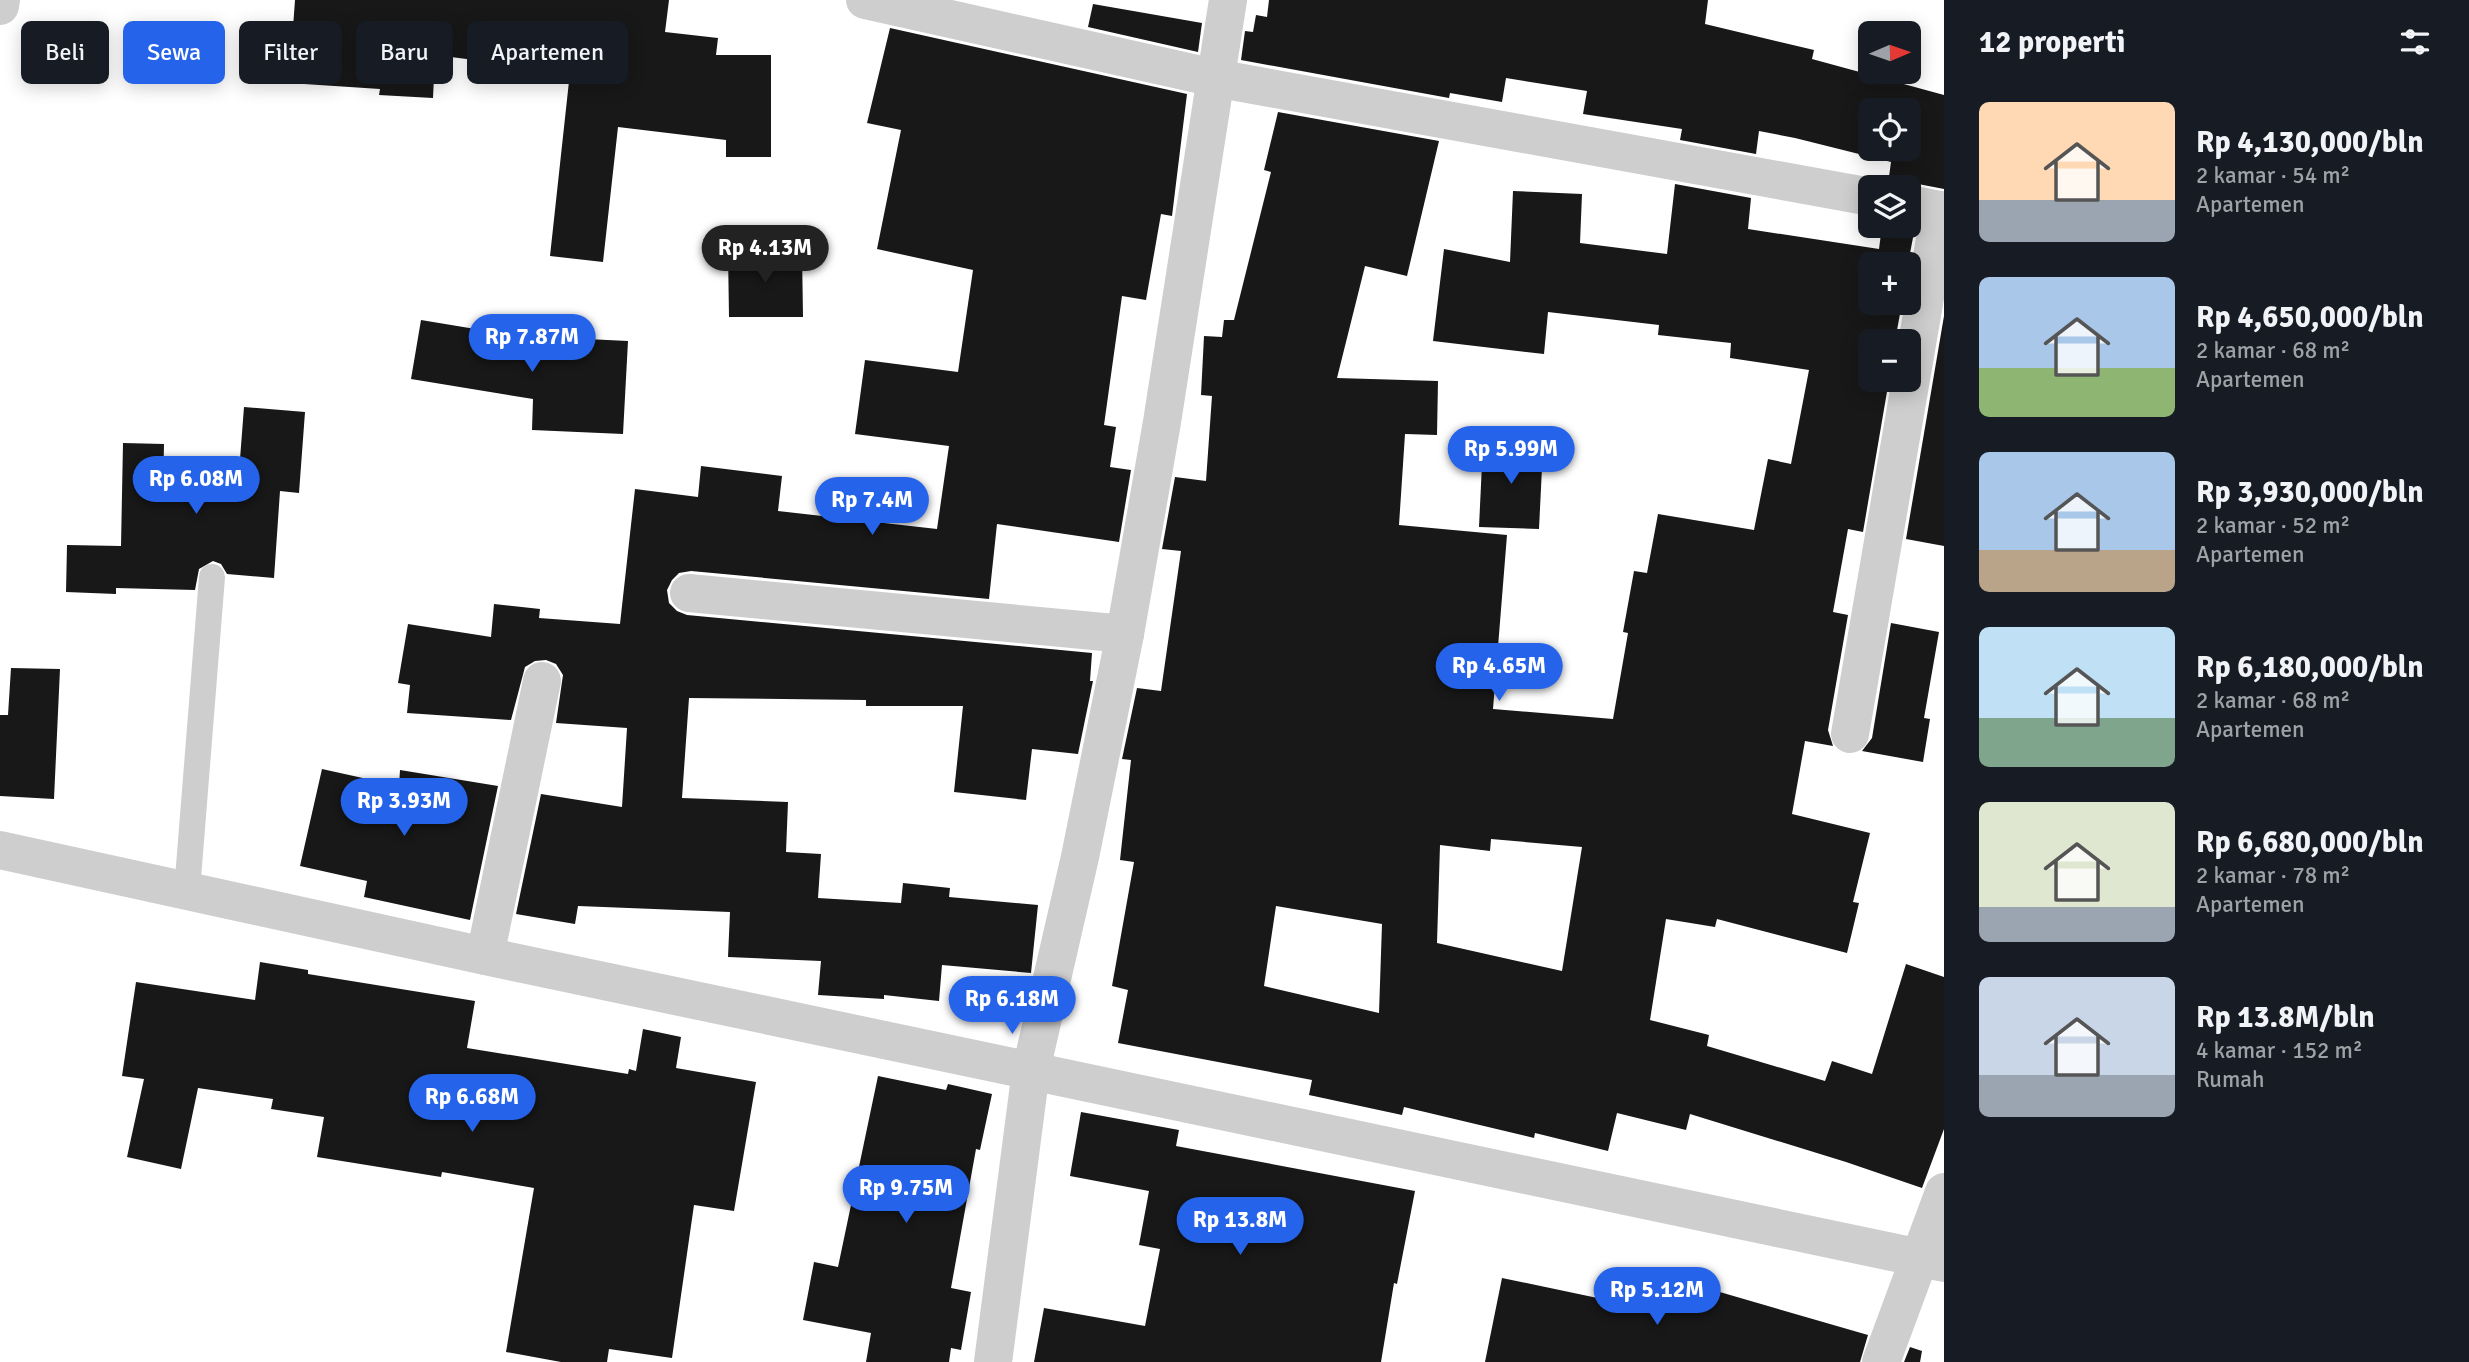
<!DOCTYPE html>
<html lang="id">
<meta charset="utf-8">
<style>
body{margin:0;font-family:Signika,sans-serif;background:#242831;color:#f1f3f6;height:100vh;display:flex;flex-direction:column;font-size:26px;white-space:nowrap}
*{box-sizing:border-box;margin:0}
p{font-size:23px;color:#9ea1a6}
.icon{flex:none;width:38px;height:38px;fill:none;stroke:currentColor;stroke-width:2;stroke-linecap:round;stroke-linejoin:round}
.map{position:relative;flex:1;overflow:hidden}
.drawer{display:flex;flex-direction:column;background:#171b24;width:525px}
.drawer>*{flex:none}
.hud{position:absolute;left:21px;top:21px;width:665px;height:63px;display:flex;gap:14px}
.needle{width:46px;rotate:88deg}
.controls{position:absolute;left:1858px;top:21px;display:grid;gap:14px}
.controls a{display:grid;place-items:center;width:63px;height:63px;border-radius:10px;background:#171b24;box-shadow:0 4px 18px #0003;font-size:35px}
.price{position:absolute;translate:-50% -60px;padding:0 16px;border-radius:24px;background:#2563eb;color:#fff;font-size:23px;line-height:46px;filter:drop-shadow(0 2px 4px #0008)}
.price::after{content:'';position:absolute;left:50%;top:42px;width:21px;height:16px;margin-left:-10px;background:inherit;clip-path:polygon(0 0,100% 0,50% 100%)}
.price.active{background:#222;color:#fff}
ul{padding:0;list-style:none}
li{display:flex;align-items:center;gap:21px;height:175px;padding:0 35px}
li span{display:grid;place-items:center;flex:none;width:196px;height:140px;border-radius:10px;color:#555}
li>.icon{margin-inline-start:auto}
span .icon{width:84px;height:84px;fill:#fffc;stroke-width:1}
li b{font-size:30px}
h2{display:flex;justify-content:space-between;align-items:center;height:84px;padding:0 35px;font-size:30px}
.chip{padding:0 24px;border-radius:10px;background:#171b24;box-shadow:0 4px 18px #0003;font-size:24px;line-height:63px}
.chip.active{background:#2563eb;color:#fff}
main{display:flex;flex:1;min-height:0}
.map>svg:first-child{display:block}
</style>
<main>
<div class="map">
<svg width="1944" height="1362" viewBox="0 0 1944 1362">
<rect width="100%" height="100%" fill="#fff"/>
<!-- building -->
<g fill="#181818" fill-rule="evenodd">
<polygon points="295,0 669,0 665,32 718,38 716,55 771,55 771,157 726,157 726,140 618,127 603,262 550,256 570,72 435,55 433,98 379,95 380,89 289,83"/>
<path d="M1269 0H1708L1705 24 1814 50 1812 59 1944 95V189L1913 183 1890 187 1888 184 1891 162 1795 138 1759 131 1756 154 1680 140 1682 129 1583 114 1587 91 1506 78 1502 102 1450 93 1449 98 1241 60 1245 31 1253 32 1256 15 1267 17ZM1871 110H1909V149H1871Z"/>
<polygon points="1093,4 1202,23 1198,52 1088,27"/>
<polygon points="890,28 1187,94 1172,216 1161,214 1146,300 1122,296 1104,425 1116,427 1110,467 1131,470 1119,542 997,524 989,599 691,571 679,573 672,580 667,590 669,603 677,611 687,615 1092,653 1090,681 1093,681 1078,754 1032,749 1026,800 954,792 963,706 866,706 866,700 689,698 682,798 788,802 786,852 821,854 818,898 901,903 903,883 950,888 949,897 1038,905 1031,973 942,965 939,1001 884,995 884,999 818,995 821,961 728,957 730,912 578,906 575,924 516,914 541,794 622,807 627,728 556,723 563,675 556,664 546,660 535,661 525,667 511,720 407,713 410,685 398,683 408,624 491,637 494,604 540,609 539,618 620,624 635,489 698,497 701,466 782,476 778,511 937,529 949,446 855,434 865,360 958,372 973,270 877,249 901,130 867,123"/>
<path d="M1278 112 1439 141 1407 276 1365 266 1337 378 1438 381 1437 435 1405 434 1399 525 1507 535 1493 709 1613 719 1628 633 1623 632 1634 571 1647 573 1658 514 1754 530 1768 459 1791 464 1809 370 1730 358 1731 343 1658 335 1659 325 1548 312 1544 354 1433 341 1444 249 1510 262 1513 191 1582 194 1580 243 1667 254 1675 184 1751 198 1748 229 1879 249 1882 226 1915 227 1908 264H1871V303H1902L1895 341H1871V380H1889L1863 532 1848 529 1833 612 1848 615 1828 730 1833 746 1805 741 1792 814 1870 833 1853 902 1859 903 1847 953 1717 919 1715 927 1666 919 1650 1020 1709 1035 1707 1046 1825 1081 1832 1061 1872 1074 1906 964 1944 977V1129L1922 1188 1846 1162 1690 1114 1686 1130 1617 1113 1608 1151 1535 1133 1534 1138 1404 1107 1402 1115 1309 1095 1312 1080 1118 1043 1128 990 1112 986 1134 862 1120 860 1131 760 1122 759 1137 688 1161 691 1181 551 1162 549 1175 477 1206 481 1212 396 1201 395 1204 336 1222 337 1224 320H1234L1271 172 1264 170ZM1491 839 1582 847 1562 971 1437 943 1440 845 1490 851ZM1276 906 1382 924 1379 1013 1264 986Z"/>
<polygon points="728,253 802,253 803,317 729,317"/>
<polygon points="1944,316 1944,546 1906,539"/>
<polygon points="421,320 565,344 566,338 628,341 623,434 532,430 533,399 411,379"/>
<polygon points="244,407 305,412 299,493 280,491 274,578 227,574 221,564 213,561 199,569 195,590 116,588 116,594 66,592 67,545 121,546 123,443 164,444 163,493 237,498"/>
<polygon points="1483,443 1543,447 1539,529 1479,527"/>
<polygon points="1891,623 1939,632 1924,718 1930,719 1923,762 1862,751 1872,738"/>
<polygon points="11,668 60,669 54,799 0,796 0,715 8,715"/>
<polygon points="322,769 399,786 400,770 498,786 470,920 364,897 367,881 300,866"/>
<polygon points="260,962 308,970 308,974 475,1001 467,1048 628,1074 629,1069 636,1071 643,1029 681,1037 676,1068 756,1082 734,1211 694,1205 672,1358 609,1349 607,1362 561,1362 506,1352 534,1188 442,1172 441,1177 317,1157 324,1117 271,1109 273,1099 198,1088 181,1169 127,1157 144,1079 122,1076 136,982 255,1000"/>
<polygon points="878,1076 946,1090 948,1084 992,1094 980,1150 976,1149 951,1288 971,1292 961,1350 951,1348 949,1362 866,1362 871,1333 803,1320 814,1262 838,1267"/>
<polygon points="1081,1112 1179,1130 1176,1146 1415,1191 1397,1284 1394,1283 1381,1362 1034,1362 1044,1308 1145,1326 1160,1249 1139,1245 1149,1191 1070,1176"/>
<polygon points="1614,1269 1706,1288 1868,1335 1860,1362 1485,1362 1502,1278 1607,1300"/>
<polygon points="1910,1347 1922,1351 1920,1362 1904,1362"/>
</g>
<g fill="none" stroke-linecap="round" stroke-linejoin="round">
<!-- service -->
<polyline stroke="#cecece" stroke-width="26" points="187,891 212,577"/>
<!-- minor -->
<g stroke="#cecece" stroke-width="38">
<polyline points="865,0 1215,78 1871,197"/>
<polyline points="0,6 1,0"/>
<polyline points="1909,204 1944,211"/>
<polyline points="689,593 1125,634"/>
<polyline points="1850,734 1940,210"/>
<polyline points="0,850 485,956 1944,1263"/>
<polyline points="485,956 542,681"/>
<polyline points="993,1362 1031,1070 1080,857 1125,634 1162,422 1228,0"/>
<polyline points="1881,1362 1944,1192"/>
</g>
</g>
</svg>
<div class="controls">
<a><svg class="needle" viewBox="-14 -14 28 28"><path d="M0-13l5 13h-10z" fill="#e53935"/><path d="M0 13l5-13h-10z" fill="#9ea1a6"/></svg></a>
<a><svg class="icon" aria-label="locate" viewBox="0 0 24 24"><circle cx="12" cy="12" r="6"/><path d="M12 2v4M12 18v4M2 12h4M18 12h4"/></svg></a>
<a><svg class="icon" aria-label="layers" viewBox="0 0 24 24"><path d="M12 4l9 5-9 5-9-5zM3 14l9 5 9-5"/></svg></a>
<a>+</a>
<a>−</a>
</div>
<b class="price active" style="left:765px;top:285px">Rp 4.13M</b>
<b class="price" style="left:532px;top:374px">Rp 7.87M</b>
<b class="price" style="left:1511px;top:486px">Rp 5.99M</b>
<b class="price" style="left:196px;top:516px">Rp 6.08M</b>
<b class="price" style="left:872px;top:537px">Rp 7.4M</b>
<b class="price" style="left:1499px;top:703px">Rp 4.65M</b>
<b class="price" style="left:404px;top:838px">Rp 3.93M</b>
<b class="price" style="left:1012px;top:1036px">Rp 6.18M</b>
<b class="price" style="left:472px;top:1134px">Rp 6.68M</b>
<b class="price" style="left:906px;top:1225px">Rp 9.75M</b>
<b class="price" style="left:1240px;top:1257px">Rp 13.8M</b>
<b class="price" style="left:1657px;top:1327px">Rp 5.12M</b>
<div class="hud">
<a class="chip">Beli</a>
<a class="chip active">Sewa</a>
<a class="chip">Filter</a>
<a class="chip">Baru</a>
<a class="chip">Apartemen</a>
</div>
</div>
<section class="drawer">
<h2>12 properti<svg class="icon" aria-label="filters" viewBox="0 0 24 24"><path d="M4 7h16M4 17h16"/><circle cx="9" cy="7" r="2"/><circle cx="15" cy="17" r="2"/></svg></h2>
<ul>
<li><span style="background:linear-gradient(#ffd9b3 70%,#9aa5b1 0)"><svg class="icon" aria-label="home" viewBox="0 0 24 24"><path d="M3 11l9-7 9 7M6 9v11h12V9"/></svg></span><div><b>Rp 4,130,000/bln</b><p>2 kamar · 54 m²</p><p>Apartemen</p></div></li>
<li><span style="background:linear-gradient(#a9c7e8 65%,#8fb573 0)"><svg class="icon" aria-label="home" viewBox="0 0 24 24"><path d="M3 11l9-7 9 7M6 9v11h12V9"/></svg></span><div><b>Rp 4,650,000/bln</b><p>2 kamar · 68 m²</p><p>Apartemen</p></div></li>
<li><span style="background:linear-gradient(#a9c7e8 70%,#b9a48a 0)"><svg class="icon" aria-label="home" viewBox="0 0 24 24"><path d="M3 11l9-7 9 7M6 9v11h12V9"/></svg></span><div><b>Rp 3,930,000/bln</b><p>2 kamar · 52 m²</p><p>Apartemen</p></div></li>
<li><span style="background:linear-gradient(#bfe0f5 65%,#7fa58c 0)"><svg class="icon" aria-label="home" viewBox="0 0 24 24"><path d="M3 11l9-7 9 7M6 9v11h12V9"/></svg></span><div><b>Rp 6,180,000/bln</b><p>2 kamar · 68 m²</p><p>Apartemen</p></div></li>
<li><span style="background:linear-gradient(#dfe7d0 75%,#9aa5b1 0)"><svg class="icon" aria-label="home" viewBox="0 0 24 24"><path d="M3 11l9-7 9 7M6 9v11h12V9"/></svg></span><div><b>Rp 6,680,000/bln</b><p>2 kamar · 78 m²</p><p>Apartemen</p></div></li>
<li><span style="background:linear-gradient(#c9d6e8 70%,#9aa5b1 0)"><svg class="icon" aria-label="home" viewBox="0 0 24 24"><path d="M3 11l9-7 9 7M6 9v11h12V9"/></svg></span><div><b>Rp 13.8M/bln</b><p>4 kamar · 152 m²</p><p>Rumah</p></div></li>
</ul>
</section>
</main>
